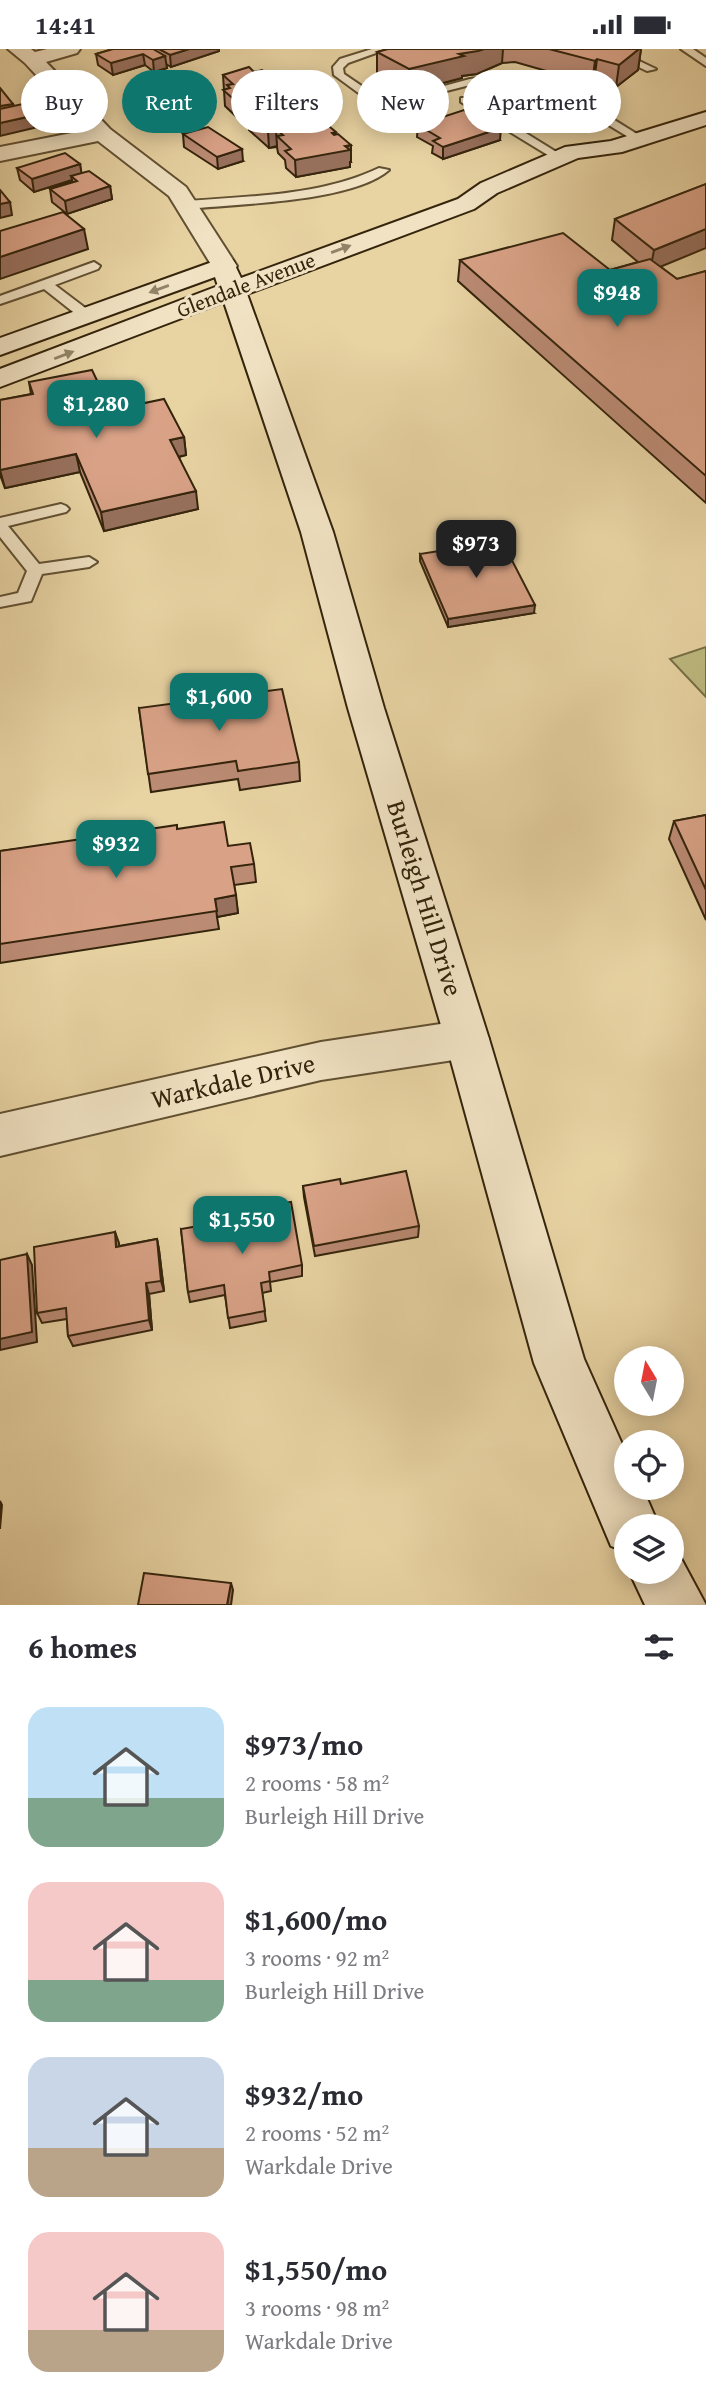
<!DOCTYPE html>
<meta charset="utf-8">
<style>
body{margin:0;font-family:"Gentium Book Plus",serif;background:#f2f2f3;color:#2b2b33;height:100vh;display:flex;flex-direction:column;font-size:26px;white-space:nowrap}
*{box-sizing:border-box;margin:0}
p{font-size:23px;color:#7c7c81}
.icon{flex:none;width:38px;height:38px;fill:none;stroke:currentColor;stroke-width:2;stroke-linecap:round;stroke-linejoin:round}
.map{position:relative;height:1556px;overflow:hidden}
.sheet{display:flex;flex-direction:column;background:#fff;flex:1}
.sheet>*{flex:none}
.top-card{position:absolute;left:21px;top:21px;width:665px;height:63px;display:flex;gap:14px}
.needle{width:46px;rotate:350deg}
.tools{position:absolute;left:614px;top:1297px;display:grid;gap:14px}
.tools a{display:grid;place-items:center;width:70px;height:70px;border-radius:50%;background:#fff;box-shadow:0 4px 18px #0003;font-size:35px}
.price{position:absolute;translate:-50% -60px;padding:0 16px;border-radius:14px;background:#0f766e;color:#fff;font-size:23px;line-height:46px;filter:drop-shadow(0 2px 4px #0008)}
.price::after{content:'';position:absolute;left:50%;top:42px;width:21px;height:16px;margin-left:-10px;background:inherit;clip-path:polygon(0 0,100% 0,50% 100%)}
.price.current{background:#222;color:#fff}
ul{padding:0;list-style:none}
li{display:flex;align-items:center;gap:21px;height:175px;padding:0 28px}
li span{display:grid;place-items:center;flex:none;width:196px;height:140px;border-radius:21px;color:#555}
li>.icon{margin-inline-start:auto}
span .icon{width:84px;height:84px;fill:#fffc;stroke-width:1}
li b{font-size:30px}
h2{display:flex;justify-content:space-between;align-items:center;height:84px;padding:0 28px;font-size:30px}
.tag{padding:0 24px;border-radius:32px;background:#fff;box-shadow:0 4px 18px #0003;font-size:24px;line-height:63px}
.tag.current{background:#0f766e;color:#fff}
.status{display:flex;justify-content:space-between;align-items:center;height:49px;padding:0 35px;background:#fff;direction:ltr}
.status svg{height:19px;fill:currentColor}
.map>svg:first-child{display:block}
</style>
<div class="status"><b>14:41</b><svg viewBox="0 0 49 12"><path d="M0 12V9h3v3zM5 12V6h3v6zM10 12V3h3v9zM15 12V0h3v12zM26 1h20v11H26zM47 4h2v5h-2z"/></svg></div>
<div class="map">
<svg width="706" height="1556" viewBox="0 0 706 1556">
<rect width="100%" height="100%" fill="#e8d3a3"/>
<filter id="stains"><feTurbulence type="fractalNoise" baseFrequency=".00286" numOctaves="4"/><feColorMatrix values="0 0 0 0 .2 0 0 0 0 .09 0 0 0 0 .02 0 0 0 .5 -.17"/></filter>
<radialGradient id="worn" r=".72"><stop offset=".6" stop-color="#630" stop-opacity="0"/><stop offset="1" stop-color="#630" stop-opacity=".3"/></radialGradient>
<!-- green -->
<polygon fill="#bdba80" stroke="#786f46" stroke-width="2" points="706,598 706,648 670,610"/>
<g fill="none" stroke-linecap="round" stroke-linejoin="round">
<!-- lane casing -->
<g stroke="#615032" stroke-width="4">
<g id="lane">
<polygon points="372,0 387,0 348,14 343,19 344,25 385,53 470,30 520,24 566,41 645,90 635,92 559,46 520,30 470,36 379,59 334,26 333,18 340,10"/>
<polygon points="601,0 614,0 656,20 647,22"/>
<polygon points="681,0 693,0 706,9 706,17"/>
<polygon points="461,49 469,49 566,109 556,111 461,53"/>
<path d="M379 119 389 121C353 153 236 155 187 160L181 156 187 152C251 147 320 147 379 119Z"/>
<polygon points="94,213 100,217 98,220 55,236 92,264 92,270 82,270 44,240 0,255 0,247"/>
<polygon points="61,455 66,457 69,460 66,463 8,477 39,515 89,508 97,513 89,518 42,525 31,552 0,558 0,548 18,544 27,522 0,488 0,469"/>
</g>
</g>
<!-- street casing -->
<g stroke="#615032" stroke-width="4">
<g id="street">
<polygon points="8,0 31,0 35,3 47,0 80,0 77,4 46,13 110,80 186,138 237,217 233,222 224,225 215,222 169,147 98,92 0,112 0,98 87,81 25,14"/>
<polygon points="467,971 482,977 489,990 482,1003 467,1009 321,1031 0,1107 0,1065 321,993"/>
</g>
</g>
<!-- secondary casing -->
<g stroke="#34240c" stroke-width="4">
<g id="secondary">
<polygon points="706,63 706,76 622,103 578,109 497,144 474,160 247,245 333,483 384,659 489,990 584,1310 626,1404 626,1438 642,1438 659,1477 626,1477 626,1503 611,1497 534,1314 445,990 348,659 301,483 224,253 0,338 0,320 218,237 215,228 0,306 0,289 215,212 224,209 233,212 241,229 458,150 481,134 565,98 611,92"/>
<polygon points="672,1500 677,1502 706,1556 645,1556 629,1522 672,1522"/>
</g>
</g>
<!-- lane -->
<use href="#lane" fill="#f0e2c3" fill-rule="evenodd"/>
<!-- street -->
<use href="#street" fill="#f0e2c3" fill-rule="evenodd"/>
<!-- secondary -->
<use href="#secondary" fill="#f0e2c3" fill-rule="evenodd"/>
</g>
<!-- wall -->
<g fill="#bb8b74" stroke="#34240c" stroke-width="2">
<polygon points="113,0 219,0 219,2 171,18 166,15 167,19 154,23 145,16 113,26 98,16 96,5"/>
<polygon points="388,0 641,0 638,21 616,38 594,33 592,35 515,13 502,14 477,25 462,27 462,29 409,43 377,25 377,3"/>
<polygon points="254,23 309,59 309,66 336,85 351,113 350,113 350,118 296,128 286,119 285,111 278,104 277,98 269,99 249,81 249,73 244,75 225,57 223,26"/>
<polygon points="128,38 174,50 159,55 189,69 190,76 164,82 144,66 144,59 151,57 128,45"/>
<polygon points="483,71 483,76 500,91 443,110 432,104 433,97 417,88 418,76"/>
<polygon points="183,85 243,112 218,120 184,98"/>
<polygon points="80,115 81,124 110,137 112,150 67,165 52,153 50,140 72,133 72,131 34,143 20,131 17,119"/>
<polygon points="706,135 661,218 677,230 706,222 706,454 458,232 460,211 610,221 638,213 612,191 615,170"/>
<polygon points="29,333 111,361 184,388 186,406 179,408 198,460 104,482 80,423 5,439 0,426 0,351 31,345"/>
<polygon points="420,505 534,564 448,578 420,512"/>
<polygon points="139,659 299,713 300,732 240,741 238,730 151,743"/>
<polygon points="706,766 706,871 669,790 674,772"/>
<polygon points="177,780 228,797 254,815 256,833 234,836 238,864 217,868 219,880 0,914 0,802"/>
<polygon points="341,1135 419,1177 418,1188 315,1207 304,1148 303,1137"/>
<polygon points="181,1180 302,1216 302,1227 270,1233 271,1242 262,1244 266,1272 230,1279 225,1246 190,1253 188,1243"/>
<polygon points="115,1183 119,1197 157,1190 159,1201 164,1242 149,1245 152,1281 73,1297 68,1287 67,1270 42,1274 37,1264"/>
</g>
<!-- shaded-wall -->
<g fill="#98715e" stroke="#34240c" stroke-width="2">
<polygon points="189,0 219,0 219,2 171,18 170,6"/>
<polygon points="484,0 503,0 502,14 477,25 462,27 462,29 409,43 409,20 459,5"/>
<polygon points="639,0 641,0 638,21 616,38 619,16"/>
<polygon points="143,5 145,16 113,26 111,14"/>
<polygon points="165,7 167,19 154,23 153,11"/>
<polygon points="597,10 594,33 592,35 595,12"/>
<polygon points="173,44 174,50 152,58 151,51"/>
<polygon points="13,55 14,61 0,64 0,57"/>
<polygon points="248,57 249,73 244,75 243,58"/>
<polygon points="309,59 309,75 302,60"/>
<polygon points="36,66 38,78 0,87 0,74"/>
<polygon points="189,69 190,76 164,82 163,75"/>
<polygon points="501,79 500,91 443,110 443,98"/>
<polygon points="276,80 277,97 269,99 268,82"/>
<polygon points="351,96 351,113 350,113 350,118 296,128 295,111"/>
<polygon points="242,100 243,112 218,120 217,108"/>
<polygon points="80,115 82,127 71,127 72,131 34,143 32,130"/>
<polygon points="110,137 112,150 67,165 65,152"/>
<polygon points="10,153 12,166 0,169 0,155"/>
<polygon points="84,180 88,200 0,230 0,208"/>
<polygon points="706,180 706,199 650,222 654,201"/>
<polygon points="184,388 186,406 173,409 170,391"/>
<polygon points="76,405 80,423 5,439 0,421"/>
<polygon points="196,442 198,460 104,482 101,463"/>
<polygon points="535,556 534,564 448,578 448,570"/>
<polygon points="236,846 238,864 217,868 215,850"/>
<polygon points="115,1183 119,1194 119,1208 116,1198"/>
<polygon points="157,1190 159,1201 164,1242 161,1232"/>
<polygon points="27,1205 32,1216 37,1293 0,1301 0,1290"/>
<polygon points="146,1234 149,1245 152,1281 149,1271"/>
<polygon points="0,1452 2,1456 0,1480"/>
<polygon points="231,1534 233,1541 231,1556 227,1556"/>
</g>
<!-- building -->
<g fill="#d9a287" stroke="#34240c" stroke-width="2">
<polygon points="113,0 153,0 165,7 153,11 143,5 111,14 96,5"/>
<polygon points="159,0 189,0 170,6"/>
<polygon points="388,0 484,0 478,2 459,5 464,7 409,20 377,3"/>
<polygon points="549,0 639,0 619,16 597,10 595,12"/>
<polygon points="249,18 254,23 262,21 281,35 276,36 283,42 288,41 309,59 302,60 309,66 314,65 336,83 332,84 334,86 338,85 351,96 345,97 350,101 295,111 285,102 291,100 277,87 283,86 276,80 268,82 248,64 255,63 248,57 243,58 223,41 230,39 227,36 233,35 223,26"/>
<polygon points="150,31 173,44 151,51 128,38"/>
<polygon points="0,39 13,55 0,57"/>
<polygon points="170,53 189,69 163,75 144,59"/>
<polygon points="27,54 36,66 0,74 0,60"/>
<polygon points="464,61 483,71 478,73 483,76 491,74 501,79 443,98 433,92 440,89 418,76"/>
<polygon points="208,78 242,100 217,108 183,85"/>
<polygon points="65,104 80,115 32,130 17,119"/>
<polygon points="89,122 110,137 65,152 50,140 77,132 71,127"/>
<polygon points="706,135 706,180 654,201 615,170"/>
<polygon points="0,141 10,153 0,155"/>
<polygon points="63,163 84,180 0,208 0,182"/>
<polygon points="563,184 610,221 650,210 677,230 706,222 706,427 460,211"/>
<polygon points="92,321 111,361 164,350 184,388 170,391 196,442 101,463 76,405 0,421 0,351 33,345 29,333"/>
<polygon points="502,492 535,556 448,570 420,505"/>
<polygon points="282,640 299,713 238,722 236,712 148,725 139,659"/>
<polygon points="706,766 706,841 674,772"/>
<polygon points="224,773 228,797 250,794 254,815 231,818 236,846 215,850 217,862 0,895 0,802 177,776 177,780"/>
<polygon points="406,1122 419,1177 314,1197 303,1137 340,1130 341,1135"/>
<polygon points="291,1153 302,1216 269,1223 270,1232 261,1234 265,1262 228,1269 224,1236 188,1243 181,1180 256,1167 255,1159"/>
<polygon points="115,1183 116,1198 157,1190 161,1232 146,1234 149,1271 68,1287 66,1259 37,1264 34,1198"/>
<polygon points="27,1205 32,1283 0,1290 0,1211"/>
<polygon points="144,1524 231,1534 227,1556 138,1556"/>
</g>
<!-- one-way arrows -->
<defs><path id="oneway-solid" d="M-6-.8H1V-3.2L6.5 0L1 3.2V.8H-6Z" transform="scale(1.75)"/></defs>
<g fill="#928368">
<use href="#oneway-solid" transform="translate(341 200) rotate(-20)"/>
<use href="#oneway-solid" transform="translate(159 240) rotate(160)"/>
<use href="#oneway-solid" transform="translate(64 306) rotate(-21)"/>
</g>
<g text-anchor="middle" stroke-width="6" stroke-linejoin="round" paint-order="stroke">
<!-- far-street labels -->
<g font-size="21" fill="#34240c" stroke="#f0e2c3">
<text transform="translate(246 236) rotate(-21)" y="7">Glendale Avenue</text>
</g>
<!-- street labels -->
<g font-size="26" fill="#34240c" stroke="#f0e2c3">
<text transform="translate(425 849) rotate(73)" y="9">Burleigh Hill Drive</text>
<text transform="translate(233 1032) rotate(-13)" y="9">Warkdale Drive</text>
</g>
</g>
<rect width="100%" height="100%" filter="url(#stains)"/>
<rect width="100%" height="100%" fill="url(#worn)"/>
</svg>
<div class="tools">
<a><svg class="needle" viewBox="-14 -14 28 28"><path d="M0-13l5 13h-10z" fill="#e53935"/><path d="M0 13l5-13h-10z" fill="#7c7c81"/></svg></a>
<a><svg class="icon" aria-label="locate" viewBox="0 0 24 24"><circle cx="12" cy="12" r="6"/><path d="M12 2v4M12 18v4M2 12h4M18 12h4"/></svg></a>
<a><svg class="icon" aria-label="layers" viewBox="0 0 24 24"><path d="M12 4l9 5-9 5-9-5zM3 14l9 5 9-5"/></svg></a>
</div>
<b class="price" style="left:617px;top:280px">$948</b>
<b class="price" style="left:96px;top:391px">$1,280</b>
<b class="price current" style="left:476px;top:531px">$973</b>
<b class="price" style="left:219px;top:684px">$1,600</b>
<b class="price" style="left:116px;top:831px">$932</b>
<b class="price" style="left:242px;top:1207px">$1,550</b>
<div class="top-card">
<a class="tag">Buy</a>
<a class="tag current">Rent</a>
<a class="tag">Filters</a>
<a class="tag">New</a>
<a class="tag">Apartment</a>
</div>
</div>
<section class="sheet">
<h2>6 homes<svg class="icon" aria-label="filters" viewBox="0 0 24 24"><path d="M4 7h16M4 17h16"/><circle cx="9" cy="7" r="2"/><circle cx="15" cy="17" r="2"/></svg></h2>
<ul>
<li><span style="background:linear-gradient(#bfe0f5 65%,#7fa58c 0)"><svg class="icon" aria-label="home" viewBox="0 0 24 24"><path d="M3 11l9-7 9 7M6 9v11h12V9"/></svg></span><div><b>$973/mo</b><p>2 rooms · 58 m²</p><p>Burleigh Hill Drive</p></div></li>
<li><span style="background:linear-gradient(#f6c9c9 70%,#7fa58c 0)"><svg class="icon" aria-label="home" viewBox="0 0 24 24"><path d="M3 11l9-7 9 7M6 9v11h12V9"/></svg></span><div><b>$1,600/mo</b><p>3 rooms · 92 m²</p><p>Burleigh Hill Drive</p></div></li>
<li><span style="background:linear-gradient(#c9d6e8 65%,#b9a48a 0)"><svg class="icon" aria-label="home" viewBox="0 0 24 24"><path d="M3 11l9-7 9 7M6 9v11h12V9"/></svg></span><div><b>$932/mo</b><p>2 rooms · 52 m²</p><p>Warkdale Drive</p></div></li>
<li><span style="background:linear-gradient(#f6c9c9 70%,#b9a48a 0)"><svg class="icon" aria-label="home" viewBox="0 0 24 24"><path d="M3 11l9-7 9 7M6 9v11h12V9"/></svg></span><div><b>$1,550/mo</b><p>3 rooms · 98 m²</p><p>Warkdale Drive</p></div></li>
</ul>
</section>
